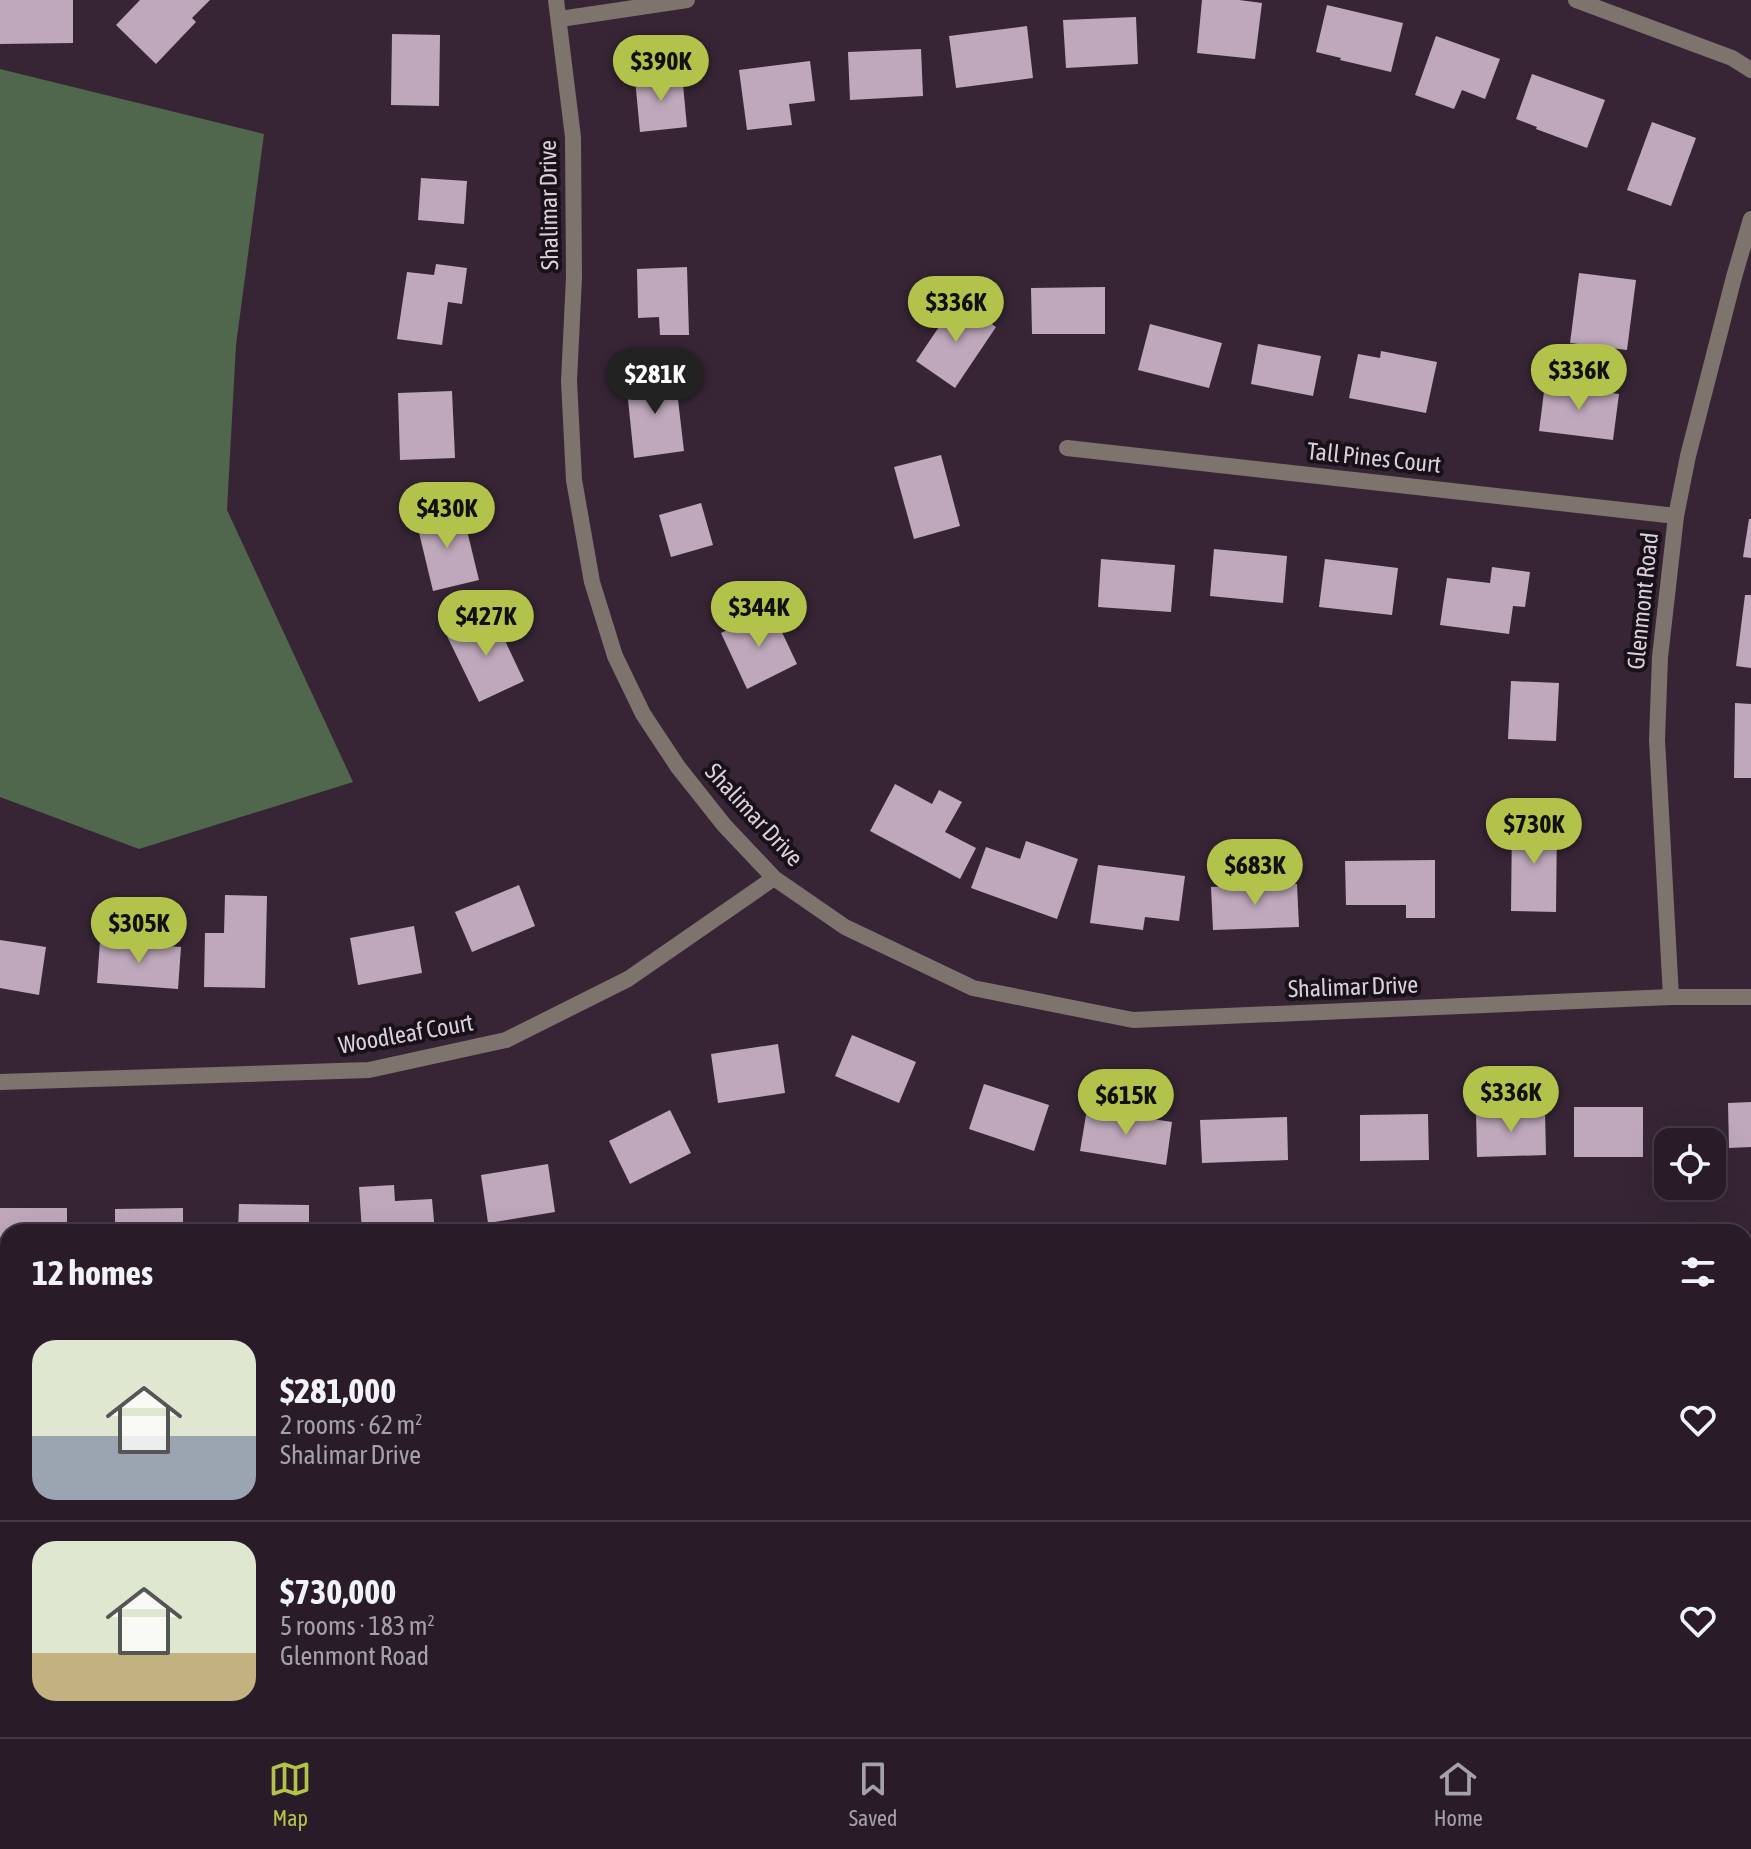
<!DOCTYPE html>
<meta charset="utf-8">
<style>
body{margin:0;font-family:"Asap Condensed",sans-serif;background:#352934;color:#f1f3f6;height:100vh;display:flex;flex-direction:column;font-size:30px;white-space:nowrap}
*{box-sizing:border-box;margin:0}
p{font-size:26px;color:#a5a1a8}
.icon{flex:none;width:44px;height:44px;fill:none;stroke:currentColor;stroke-width:2;stroke-linecap:round;stroke-linejoin:round}
.map{position:relative;flex:1;overflow:hidden}
.side{position:absolute;left:0px;top:1224px;width:1752px;height:514px;display:flex;flex-direction:column;background:#291c28;border-radius:24px 24px 0 0;box-shadow:0 8px 32px #0002,0 0 0 2px #453a45}
.side>*{flex:none}
.controls{position:absolute;left:1654px;top:1128px;display:grid;gap:16px}
.controls a{display:grid;place-items:center;width:72px;height:72px;border-radius:16px;background:#291c28;box-shadow:0 8px 32px #0002,0 0 0 2px #453a45;font-size:40px}
.price{position:absolute;translate:-50% -68px;padding:0 18px;border-radius:28px;background:#b3c24b;color:#111;font-size:26px;line-height:52px;filter:drop-shadow(0 2px 4px #0008)}
.price::after{content:'';position:absolute;left:50%;top:48px;width:24px;height:18px;margin-left:-12px;background:inherit;clip-path:polygon(0 0,100% 0,50% 100%)}
.price.current{background:#222;color:#fff}
ul{padding:0;list-style:none}
li{display:flex;align-items:center;gap:24px;height:200px;padding:0 32px}
li+li{border-top:2px solid #453a45}
li span{display:grid;place-items:center;flex:none;width:224px;height:160px;border-radius:24px;color:#555}
li>.icon{margin-inline-start:auto}
span .icon{width:96px;height:96px;fill:#fffc;stroke-width:1}
li b{font-size:34px}
h2{display:flex;justify-content:space-between;align-items:center;height:96px;padding:0 32px;font-size:34px}
.dock{display:flex;justify-content:space-around;align-items:center;height:112px;border-top:2px solid #453a45;background:#291c28;font-size:22px;color:#a5a1a8}
.dock a{display:grid;justify-items:center;gap:4px}
.dock .current{color:#b3c24b}
.map>svg:first-child{display:block}
</style>
<div class="map">
<svg width="1751" height="1737" viewBox="0 0 1751 1737">
<rect width="100%" height="100%" fill="#372535"/>
<!-- forest -->
<g fill="#50664d">
<polygon points="0,69 264,134 236,345 227,510 353,782 139,849 0,797"/>
<polygon points="1744,1282 1751,1283 1751,1737 1409,1737 1393,1730 1744,1730"/>
<polygon points="0,1350 8,1350 8,1730 448,1730 427,1737 0,1737"/>
</g>
<g fill="none" stroke-linecap="round" stroke-linejoin="round">
<!-- stream -->
<g stroke="#3a636b" stroke-width="10">
<polyline points="1744,1526 1751,1526"/>
<polyline points="0,1565 8,1562"/>
</g>
</g>
<!-- building -->
<g fill="#bfa8bc">
<polygon points="0,0 73,0 73,43 0,44"/>
<polygon points="140,0 210,0 192,18 196,22 156,64 116,25"/>
<polygon points="1202,0 1239,0 1262,3 1255,59 1197,53"/>
<polygon points="1327,5 1403,23 1391,72 1340,60 1341,58 1316,52"/>
<polygon points="1136,17 1138,64 1066,68 1063,20"/>
<polygon points="1027,26 1033,78 956,88 949,36"/>
<polygon points="392,34 440,35 439,106 391,105"/>
<polygon points="1436,36 1500,59 1485,99 1462,90 1454,109 1415,95"/>
<polygon points="921,49 923,96 850,100 848,52"/>
<polygon points="810,61 815,101 789,104 792,125 747,130 739,70"/>
<polygon points="682,74 687,127 640,132 635,79"/>
<polygon points="1532,74 1605,100 1587,148 1536,129 1537,127 1516,119"/>
<polygon points="1652,122 1696,138 1671,206 1627,190"/>
<polygon points="421,178 467,181 464,224 418,220"/>
<polygon points="436,264 467,268 462,304 448,302 442,345 397,339 407,272 434,275"/>
<polygon points="687,267 689,335 660,335 659,317 638,318 637,269"/>
<polygon points="1579,273 1636,280 1627,350 1570,343"/>
<polygon points="1105,287 1105,334 1032,334 1031,288"/>
<polygon points="957,300 996,327 955,388 916,361"/>
<polygon points="1150,324 1222,343 1209,388 1138,370"/>
<polygon points="1258,344 1321,356 1313,396 1251,384"/>
<polygon points="1381,351 1437,362 1426,413 1349,398 1358,354 1380,358"/>
<polygon points="675,374 684,451 634,458 626,380"/>
<polygon points="1545,384 1619,394 1613,440 1539,431"/>
<polygon points="452,391 455,458 400,460 398,393"/>
<polygon points="941,455 960,526 914,539 894,467"/>
<polygon points="701,503 713,545 671,557 659,515"/>
<polygon points="462,510 479,580 433,591 416,520"/>
<polygon points="1749,519 1751,519 1751,558 1743,557"/>
<polygon points="1214,549 1287,556 1283,603 1210,596"/>
<polygon points="1101,559 1175,565 1171,612 1098,607"/>
<polygon points="1325,559 1398,568 1392,615 1319,607"/>
<polygon points="1492,567 1530,572 1525,607 1513,606 1509,634 1440,625 1447,578 1490,583"/>
<polygon points="1745,595 1751,595 1751,668 1736,666"/>
<polygon points="771,609 797,664 747,689 721,633"/>
<polygon points="493,615 524,681 479,702 447,636"/>
<polygon points="1511,681 1559,683 1556,741 1508,739"/>
<polygon points="1735,703 1751,704 1751,778 1734,778"/>
<polygon points="895,784 932,804 939,790 962,802 945,832 976,848 960,879 870,831"/>
<polygon points="1512,821 1557,822 1556,912 1511,911"/>
<polygon points="1026,841 1078,859 1057,919 971,888 986,847 1020,859"/>
<polygon points="1435,860 1435,918 1406,918 1406,905 1346,905 1345,861"/>
<polygon points="1098,865 1185,876 1179,921 1145,917 1143,930 1090,923"/>
<polygon points="1297,884 1299,927 1213,930 1211,887"/>
<polygon points="519,885 535,926 472,952 455,912"/>
<polygon points="225,895 267,896 265,988 204,987 205,933 224,933"/>
<polygon points="414,926 422,973 358,985 350,938"/>
<polygon points="0,940 46,947 39,995 0,988"/>
<polygon points="100,941 181,947 178,989 97,983"/>
<polygon points="852,1035 916,1062 899,1103 835,1076"/>
<polygon points="778,1044 785,1093 718,1103 711,1054"/>
<polygon points="984,1084 1049,1105 1034,1151 969,1129"/>
<polygon points="1751,1102 1751,1147 1729,1148 1728,1103"/>
<rect x="1574" y="1107" width="69" height="50"/>
<polygon points="1087,1109 1172,1122 1166,1165 1080,1151"/>
<polygon points="670,1110 691,1153 630,1184 609,1141"/>
<polygon points="1545,1110 1546,1155 1477,1157 1476,1112"/>
<polygon points="1428,1114 1429,1160 1360,1161 1360,1115"/>
<polygon points="1287,1117 1288,1160 1202,1163 1200,1120"/>
<polygon points="548,1164 555,1212 488,1223 481,1175"/>
<polygon points="394,1185 395,1201 432,1199 435,1232 362,1232 359,1187"/>
<polygon points="239,1204 309,1205 309,1232 238,1232"/>
<polygon points="0,1208 67,1208 67,1232 8,1232 8,1252 0,1252"/>
<polygon points="183,1208 183,1232 115,1232 115,1209"/>
</g>
<g fill="none" stroke-linecap="round" stroke-linejoin="round">
<!-- street -->
<g stroke="#7f746d" stroke-width="16">
<polyline points="556,0 573,137 574,277 569,381 574,480 592,582 615,656 643,714 678,767 724,825 774,878 845,927 973,988 1133,1020 1671,997 1751,997"/>
<polyline points="1576,0 1732,58 1751,70"/>
<polyline points="560,19 687,0"/>
<polyline points="1067,448 1676,516"/>
<polyline points="1671,997 1657,740 1660,657 1676,516 1688,456 1734,277 1751,219"/>
<polyline points="0,1082 369,1070 506,1040 628,979 774,878"/>
</g>
</g>
<g text-anchor="middle" stroke-width="8" stroke-linejoin="round" paint-order="stroke">
<!-- street labels -->
<g font-size="24" fill="#dbcfd9" stroke="#191119">
<text transform="translate(549 205) rotate(-91)" y="8">Shalimar Drive</text>
<text transform="translate(1374 458) rotate(6)" y="8">Tall Pines Court</text>
<text transform="translate(1643 601) rotate(-84)" y="8">Glenmont Road</text>
<text transform="translate(754 815) rotate(47)" y="8">Shalimar Drive</text>
<text transform="translate(1353 987) rotate(-2)" y="8">Shalimar Drive</text>
<text transform="translate(406 1034) rotate(-10)" y="8">Woodleaf Court</text>
</g>
</g>
</svg>
<div class="controls">
<a><svg class="icon" aria-label="locate" viewBox="0 0 24 24"><circle cx="12" cy="12" r="6"/><path d="M12 2v4M12 18v4M2 12h4M18 12h4"/></svg></a>
</div>
<b class="price" style="left:661px;top:103px">$390K</b>
<b class="price" style="left:956px;top:344px">$336K</b>
<b class="price" style="left:1579px;top:412px">$336K</b>
<b class="price current" style="left:655px;top:416px">$281K</b>
<b class="price" style="left:447px;top:550px">$430K</b>
<b class="price" style="left:759px;top:649px">$344K</b>
<b class="price" style="left:486px;top:658px">$427K</b>
<b class="price" style="left:1534px;top:866px">$730K</b>
<b class="price" style="left:1255px;top:907px">$683K</b>
<b class="price" style="left:139px;top:965px">$305K</b>
<b class="price" style="left:1511px;top:1134px">$336K</b>
<b class="price" style="left:1126px;top:1137px">$615K</b>
<section class="side">
<h2>12 homes<svg class="icon" aria-label="filters" viewBox="0 0 24 24"><path d="M4 7h16M4 17h16"/><circle cx="9" cy="7" r="2"/><circle cx="15" cy="17" r="2"/></svg></h2>
<ul>
<li><span style="background:linear-gradient(#dfe7d0 60%,#9aa5b1 0)"><svg class="icon" aria-label="home" viewBox="0 0 24 24"><path d="M3 11l9-7 9 7M6 9v11h12V9"/></svg></span><div><b>$281,000</b><p>2 rooms · 62 m²</p><p>Shalimar Drive</p></div><svg class="icon" aria-label="heart" viewBox="0 0 24 24"><path d="M12 20l-8-8c-3-5 5-10 8-4 3-6 11-1 8 4z"/></svg></li>
<li><span style="background:linear-gradient(#dfe7d0 70%,#c2b280 0)"><svg class="icon" aria-label="home" viewBox="0 0 24 24"><path d="M3 11l9-7 9 7M6 9v11h12V9"/></svg></span><div><b>$730,000</b><p>5 rooms · 183 m²</p><p>Glenmont Road</p></div><svg class="icon" aria-label="heart" viewBox="0 0 24 24"><path d="M12 20l-8-8c-3-5 5-10 8-4 3-6 11-1 8 4z"/></svg></li>
</ul>
</section>
</div>
<nav class="dock">
<a class="current"><svg class="icon" aria-label="map" viewBox="0 0 24 24"><path d="M3 6l6-2 6 2 6-2v14l-6 2-6-2-6 2zM9 4v14M15 6v14"/></svg>Map</a>
<a><svg class="icon" aria-label="saved" viewBox="0 0 24 24"><path d="M7 4h10v16l-5-4-5 4z"/></svg>Saved</a>
<a><svg class="icon" aria-label="home" viewBox="0 0 24 24"><path d="M3 11l9-7 9 7M6 9v11h12V9"/></svg>Home</a>
</nav>
